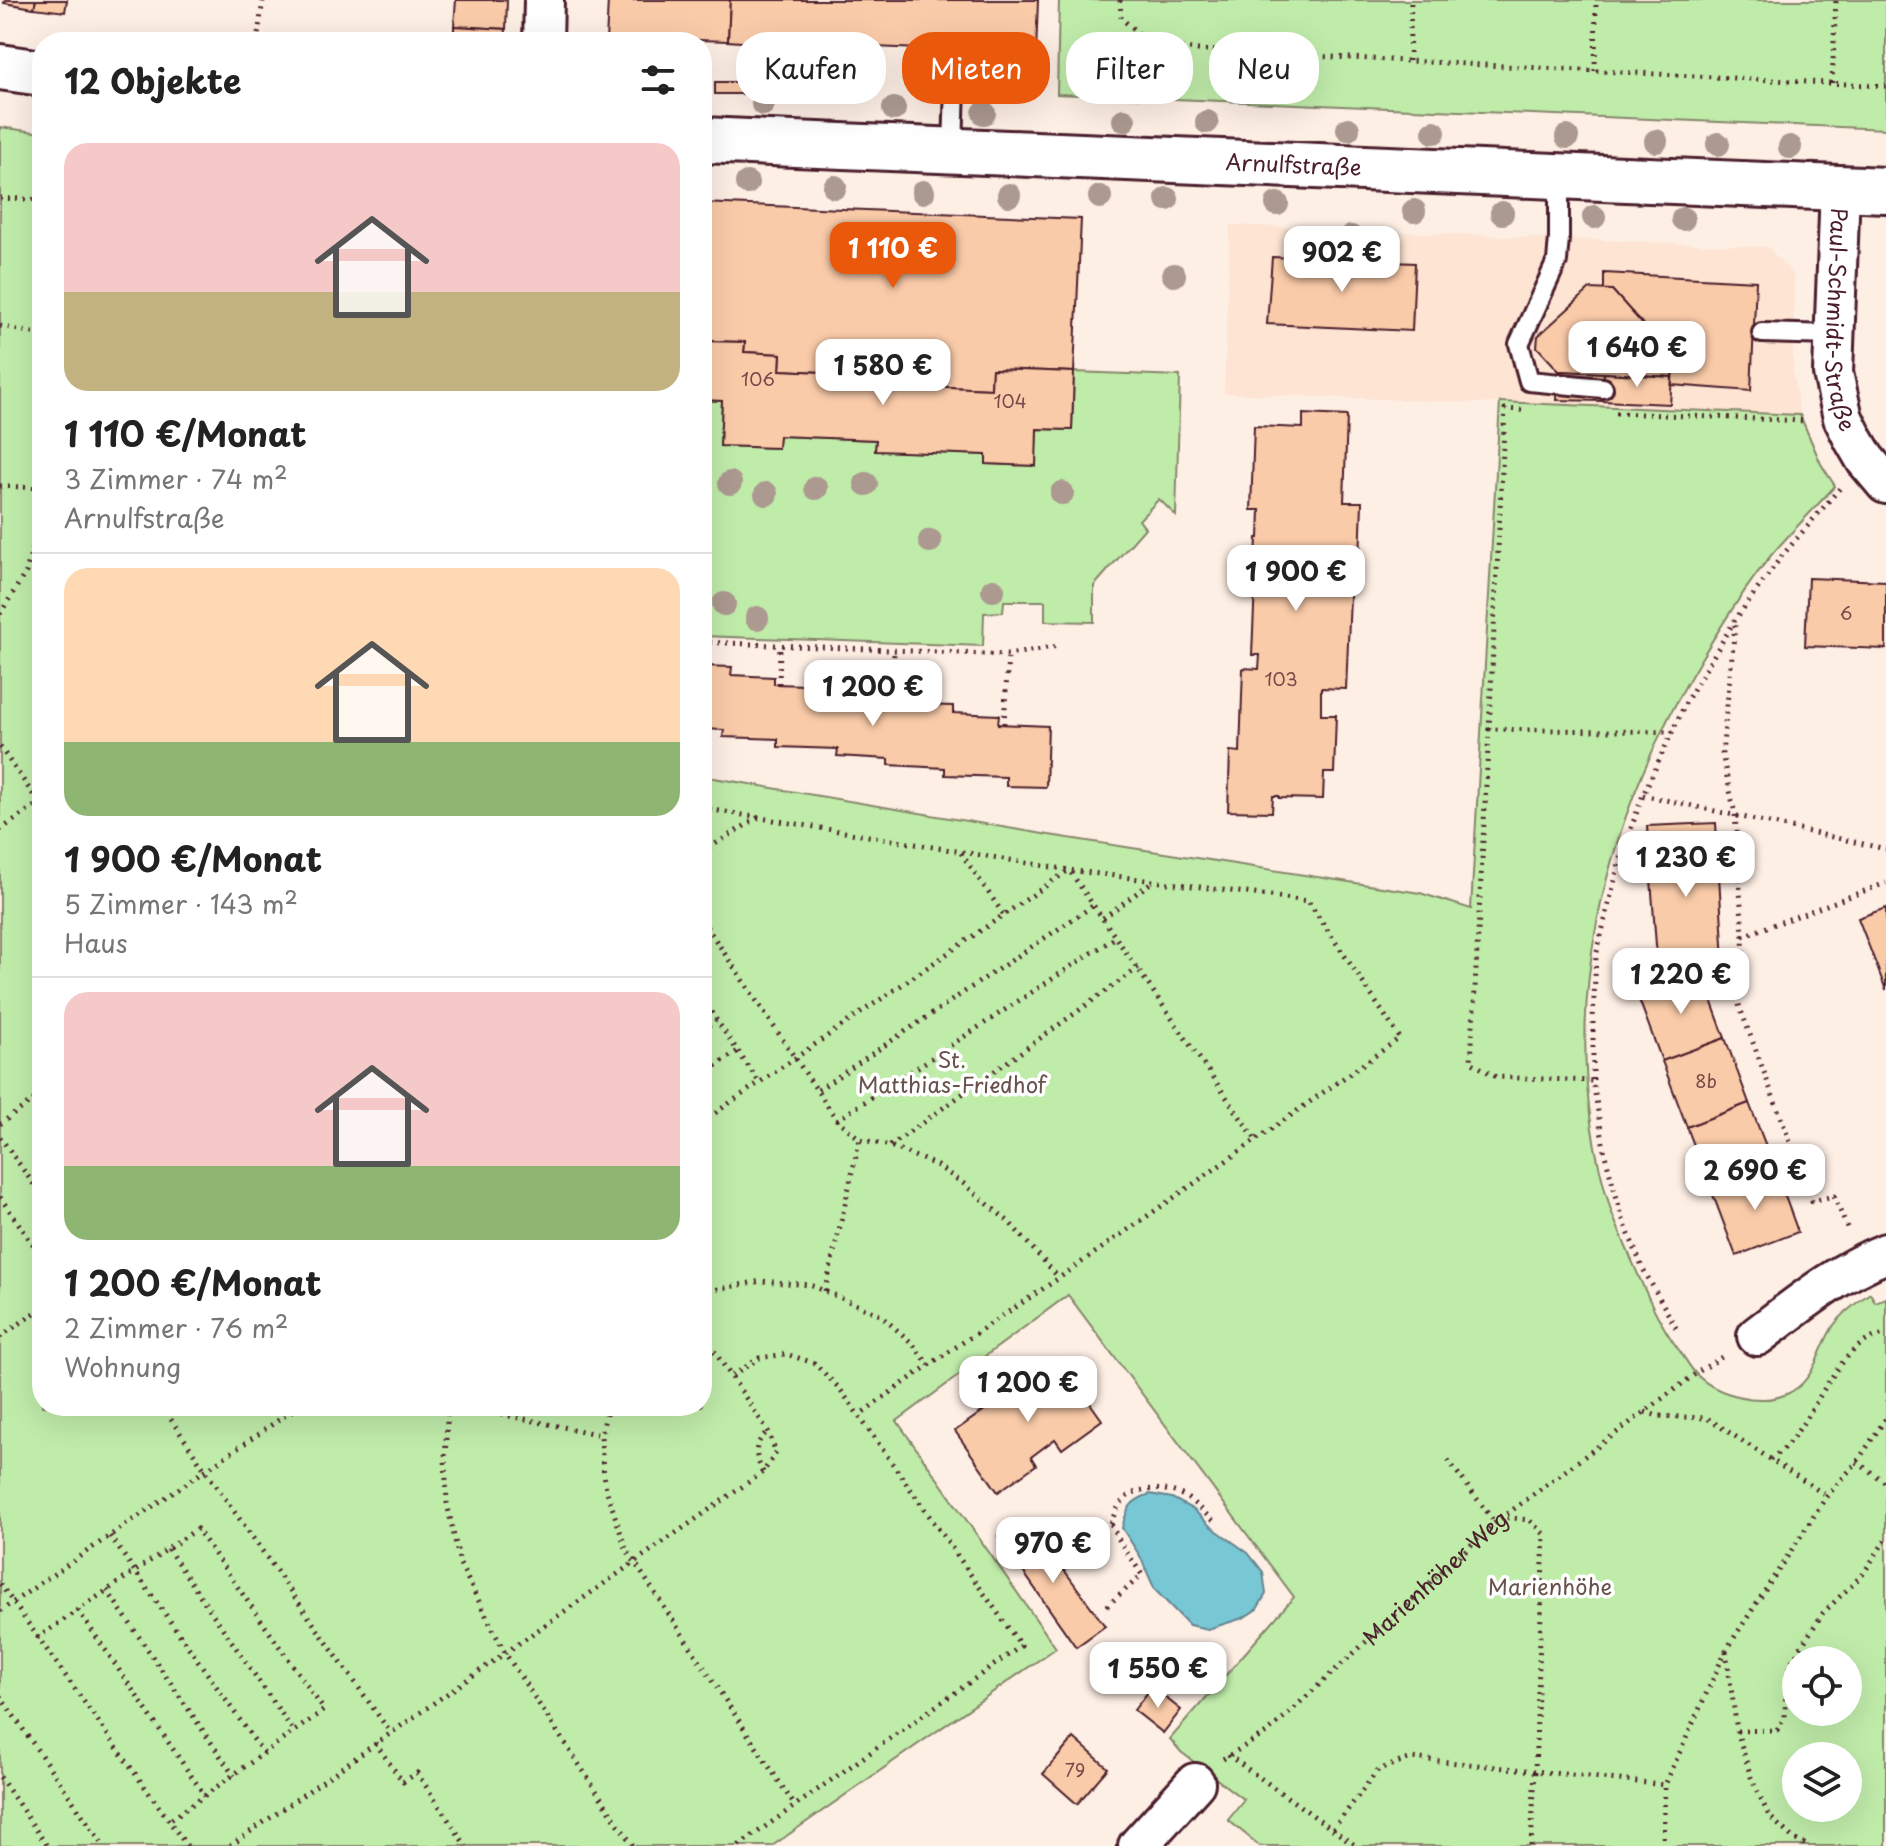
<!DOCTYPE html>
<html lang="de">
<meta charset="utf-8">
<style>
body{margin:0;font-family:"Playpen Sans",sans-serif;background:#f2f2f2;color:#222;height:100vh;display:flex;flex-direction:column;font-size:30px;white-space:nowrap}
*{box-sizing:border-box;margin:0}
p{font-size:26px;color:#767676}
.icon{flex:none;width:44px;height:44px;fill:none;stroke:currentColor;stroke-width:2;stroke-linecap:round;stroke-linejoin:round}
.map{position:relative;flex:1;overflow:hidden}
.drawer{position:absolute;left:32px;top:32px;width:680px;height:1384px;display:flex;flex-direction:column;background:#fff;border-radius:32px;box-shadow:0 8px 32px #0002}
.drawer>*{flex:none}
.guide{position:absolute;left:736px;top:32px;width:760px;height:72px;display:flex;gap:16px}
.tools{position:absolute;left:1782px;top:1646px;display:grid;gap:16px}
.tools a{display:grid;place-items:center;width:80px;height:80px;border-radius:50%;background:#fff;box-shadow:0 8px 32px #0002;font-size:40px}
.price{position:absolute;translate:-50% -68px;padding:0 18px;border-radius:16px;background:#fff;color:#222;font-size:26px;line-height:52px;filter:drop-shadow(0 2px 4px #0008)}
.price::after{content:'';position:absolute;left:50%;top:48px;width:24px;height:18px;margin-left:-12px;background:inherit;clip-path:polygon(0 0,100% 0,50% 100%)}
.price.selected{background:#ea580c;color:#fff}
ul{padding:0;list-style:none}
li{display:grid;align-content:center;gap:16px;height:424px;padding:0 32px}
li+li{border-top:2px solid #e0e0e0}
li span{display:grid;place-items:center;height:248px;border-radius:24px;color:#555}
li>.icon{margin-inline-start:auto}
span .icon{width:144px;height:144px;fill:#fffc;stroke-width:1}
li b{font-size:34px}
h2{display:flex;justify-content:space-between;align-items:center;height:96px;padding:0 32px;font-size:34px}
.pill{padding:0 28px;border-radius:32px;background:#fff;box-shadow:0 8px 32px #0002;font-size:28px;line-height:72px}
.pill.selected{background:#ea580c;color:#fff}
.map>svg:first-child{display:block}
</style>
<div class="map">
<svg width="1886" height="1846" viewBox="0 0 1886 1846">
<rect width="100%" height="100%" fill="#feefe5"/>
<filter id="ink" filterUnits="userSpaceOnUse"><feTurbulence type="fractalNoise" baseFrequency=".0125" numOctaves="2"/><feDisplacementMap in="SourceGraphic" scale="16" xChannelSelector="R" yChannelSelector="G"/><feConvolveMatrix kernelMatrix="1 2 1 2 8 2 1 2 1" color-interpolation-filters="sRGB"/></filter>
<g filter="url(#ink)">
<!-- built -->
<polygon fill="#fde4d3" points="1230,225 1768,247 1794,276 1793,373 1800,415 1224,393"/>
<!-- green -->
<g fill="#c0ecaa" stroke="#85866a" stroke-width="2" fill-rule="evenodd">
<polygon points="1059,0 1886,0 1886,129 1057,94"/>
<path d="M0 127 42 133V1406H702V776L1049 835 1420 893 1471 909 1500 402 1800 415 1821 464 1835 486C1815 508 1793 530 1773 553 1746 586 1723 623 1701 659 1602 824 1552 1019 1610 1207 1614 1221 1621 1234 1626 1247 1641 1281 1656 1320 1679 1350 1685 1358 1690 1368 1697 1375 1717 1395 1760 1406 1787 1394 1817 1380 1817 1350 1834 1325 1844 1312 1857 1302 1870 1293L1875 1302 1886 1298V1846H1260L1228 1820 1244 1800 1181 1752 1170 1739 1294 1597 1068 1295 897 1421 1056 1648 772 1846H0ZM1796 1660H1848V1712H1796ZM1796 1756H1848V1808H1796Z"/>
<polygon points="1074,372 1180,376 1176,516 1159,499 1139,520 1145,528 1094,586 1094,622 1045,621 1045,601 1004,601 1003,612 984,613 983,646 702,636 702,400 722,401 720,446 777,448 779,436 876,440 875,450 986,455 986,464 1035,466 1037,429 1072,430"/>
</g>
<!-- water -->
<path fill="#78c7d4" stroke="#668490" stroke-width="2" d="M1150 1494 1172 1498 1194 1510 1209 1525 1248 1553 1263 1572 1266 1594 1257 1609 1243 1618 1208 1629 1189 1625 1155 1590 1140 1556 1122 1528C1127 1507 1130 1501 1150 1494Z"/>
<!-- building -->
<g fill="#facba9" stroke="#4a1f2b" stroke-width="2">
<polygon points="5,0 36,0 34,8 4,3"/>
<polygon points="36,0 67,0 65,12 34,8"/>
<polygon points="456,0 507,0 506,29 454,26"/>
<polygon points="608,0 730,0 728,41 668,39 668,42 606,42"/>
<polygon points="730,0 1038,0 1036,54 804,44 803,61 754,59 754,43 728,41"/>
<polygon points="454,26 506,29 505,42 454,42"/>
<rect x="715" y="82" width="28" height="12"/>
<polygon points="702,203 1081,219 1074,372 992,369 991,389 904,385 905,366 864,364 863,374 780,370 781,354 744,352 745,342 702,341"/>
<polygon points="1272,257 1415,263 1412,331 1267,324"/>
<polygon points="1604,273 1756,281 1751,391 1672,385 1673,358 1612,290 1604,290"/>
<polygon points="1590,289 1612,290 1673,358 1672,377 1559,371 1537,347 1538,336"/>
<polygon points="702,341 745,342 744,352 781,354 780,370 863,374 864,364 905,366 904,385 991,389 992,369 1074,372 1072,430 1037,429 1036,466 986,464 986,455 875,451 876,440 779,436 778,448 720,446 722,401 702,400"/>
<polygon points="1559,371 1604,373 1602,401 1557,400"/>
<polygon points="1604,373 1672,377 1670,404 1602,401"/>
<polygon points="1303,414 1347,416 1344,502 1362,502 1360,561 1343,561 1343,573 1351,574 1346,689 1321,688 1321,715 1336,715 1334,773 1324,773 1323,799 1279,798 1279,796 1273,796 1272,812 1228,811 1230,751 1240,752 1243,668 1259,669 1260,655 1252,655 1257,538 1259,538 1260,510 1251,510 1254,426 1303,428"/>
<polygon points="1808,578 1886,581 1886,649 1805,646"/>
<polygon points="702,666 732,667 731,675 774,677 774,684 841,686 841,695 886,697 885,704 953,706 953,713 999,715 998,724 1048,726 1046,787 1006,786 1006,777 945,775 945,768 889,765 889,759 837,756 838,749 778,747 778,739 723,737 724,730 702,729"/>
<polygon points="1716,823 1724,962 1659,985 1647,826"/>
<polygon points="1886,908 1886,990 1858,918"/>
<polygon points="1700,970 1725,1038 1662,1061 1637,994"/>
<polygon points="1725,1038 1749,1103 1687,1127 1662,1061"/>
<polygon points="1749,1103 1775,1169 1712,1192 1687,1127"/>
<polygon points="1775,1169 1798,1232 1736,1256 1712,1192"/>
<polygon points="1058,1358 1102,1420 1062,1449 1055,1439 1031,1457 1036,1465 998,1492 955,1431"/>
<polygon points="1021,1521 1047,1557 1050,1555 1053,1557 1067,1574 1105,1626 1076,1647 998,1536"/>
<polygon points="1152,1687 1181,1710 1163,1733 1134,1710"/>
<polygon points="1074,1738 1108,1768 1077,1804 1043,1774"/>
</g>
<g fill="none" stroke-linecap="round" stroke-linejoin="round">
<!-- service casing -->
<g stroke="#4a1f2b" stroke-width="24">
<g id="service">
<polyline points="953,150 956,51"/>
<polyline points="1559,176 1559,238 1557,261 1519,344 1529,381 1603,388"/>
<polyline points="1762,333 1834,335"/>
</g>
</g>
<!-- minor casing -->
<g stroke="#4a1f2b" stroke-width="44">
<g id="minor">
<polyline points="543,42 544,0"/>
<path id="s2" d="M1840 188 1833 373 1843 418 1854 440 1865 459 1886 484"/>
<path d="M1757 1336C1798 1305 1838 1272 1886 1253"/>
<polyline points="1138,1846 1195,1783"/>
</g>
</g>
<!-- secondary casing -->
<g stroke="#4a1f2b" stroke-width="50">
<g id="secondary">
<polyline points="0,67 42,73"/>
<path id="s3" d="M702 140 1886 190"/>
</g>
</g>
<!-- path -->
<g stroke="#4a1f2b" stroke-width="5" stroke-dasharray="2 6" stroke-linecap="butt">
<polyline points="1120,0 1121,18 1149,43 1198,50 1886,86"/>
<polyline points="257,42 263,0"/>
<polyline points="1409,61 1411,0"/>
<polyline points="1595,71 1596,0"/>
<polyline points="1832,83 1836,0"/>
<polyline points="0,198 42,200"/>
<polyline points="0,326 42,335"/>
<polyline points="1522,410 1505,409 1489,729 1672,732"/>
<polyline points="1616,413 1806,421"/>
<polyline points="0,486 42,488"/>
<polyline points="0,614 26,572 42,509"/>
<polyline points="1735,625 1722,754 1735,814 1743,936 1744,977 1736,997 1812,1201 1834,1196 1848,1230"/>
<polyline points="702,642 1008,655 1058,646"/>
<polyline points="779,684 780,645"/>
<polyline points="892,704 894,650"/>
<polyline points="1004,724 1008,655"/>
<polyline points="1489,729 1471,1062 1496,1077 1593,1081"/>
<polyline points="0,747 42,807"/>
<polyline points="1643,795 1886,849"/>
<polyline points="702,808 1069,870 1256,1140 1059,1278 929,1365 859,1415"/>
<polyline points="0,830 42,801"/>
<polyline points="702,852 759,817"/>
<polyline points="961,853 1004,915"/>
<polyline points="1103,918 1153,881"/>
<polyline points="702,920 837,1120 860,1139 890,1146 936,1165 964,1184 1009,1222 1059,1278"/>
<polyline points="1743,936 1886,883"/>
<polyline points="702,999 759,1082"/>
<polyline points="702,1030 716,1020"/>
<polyline points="702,1075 738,1051"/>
<polyline points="818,1090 1094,905"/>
<polyline points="837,1120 1116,937"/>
<polyline points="702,1122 1069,870 1308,901 1400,1038 1256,1140"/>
<polyline points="0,1124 42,1094"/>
<polyline points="0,1137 42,1196"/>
<polyline points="890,1146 1138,968"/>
<polyline points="0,1197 42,1257"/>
<polyline points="825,1291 860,1139"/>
<polyline points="702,1296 718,1289 761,1281 811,1285 880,1315 912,1343 929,1365"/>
<polyline points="1676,1328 1642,1267 1622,1217 1605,1155 1593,1081 1593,1019 1596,956 1620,859 1643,795 1687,700 1735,620 1781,557 1840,488"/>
<polyline points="0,1337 42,1308"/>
<polyline points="732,1376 759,1358 786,1354 814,1363 840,1389 1021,1646 738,1846"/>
<polyline points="162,1406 205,1470 390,1732"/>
<polyline points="448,1406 445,1457 447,1503 460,1564 505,1653 633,1846"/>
<polyline points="462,1406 601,1435"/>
<polyline points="608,1406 601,1435 602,1459 606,1489 626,1549 795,1806"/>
<polyline points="1645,1412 1658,1416 1707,1418 1827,1496"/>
<path d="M1770 1459C1814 1432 1831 1342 1886 1334"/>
<polyline points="1448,1460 1495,1523"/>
<polyline points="1857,1462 1886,1483"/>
<path d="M763 1472C754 1454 753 1445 768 1431"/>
<path d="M1054 1530 1111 1523C1115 1512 1119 1503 1128 1496 1143 1486 1169 1488 1184 1496 1195 1503 1204 1513 1214 1521"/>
<polyline points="110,1536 264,1754"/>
<polyline points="168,1549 294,1732"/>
<polyline points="0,1584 187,1846"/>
<polyline points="107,1590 234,1776"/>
<path d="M1107 1606 1142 1575C1131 1557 1118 1542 1111 1523"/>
<polyline points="78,1610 205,1796"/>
<polyline points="0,1611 299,1406"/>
<polyline points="37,1638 197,1529 324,1710 169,1821"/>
<polyline points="1726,1651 1737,1731 1751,1777 1769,1816 1794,1839 1809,1846"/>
<polyline points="0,1696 104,1846"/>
<polyline points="1737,1731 1777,1730 1785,1717 1786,1683 1790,1664 1823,1613 1863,1574 1886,1539"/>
<polyline points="375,1743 403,1782 417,1773 466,1846"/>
<polyline points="1228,1755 1356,1846"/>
<path id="s1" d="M1223 1759 1268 1732 1495 1523 1698 1372 1725 1355"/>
<polyline points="0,1777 47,1846"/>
<polyline points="1333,1829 1378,1770 1411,1758 1535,1771 1544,1534 1529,1520 1503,1517"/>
<polyline points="230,1846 763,1472 776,1453 768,1431 702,1333"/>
<polyline points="1531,1846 1535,1771 1665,1785"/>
<polyline points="1663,1846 1665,1785 1726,1650 1827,1496 1857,1462 1886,1418"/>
</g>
<!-- service -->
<use href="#service" stroke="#fff" stroke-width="18"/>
<!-- minor -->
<use href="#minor" stroke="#fff" stroke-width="38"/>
<!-- secondary -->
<use href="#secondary" stroke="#fff" stroke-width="44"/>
</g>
<!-- trees -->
<g fill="#ac9990">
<circle cx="763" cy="104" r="12"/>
<circle cx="894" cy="109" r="12"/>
<circle cx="984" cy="113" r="12"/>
<circle cx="1124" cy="120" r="12"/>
<circle cx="1207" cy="122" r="12"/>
<circle cx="1348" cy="129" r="12"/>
<circle cx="1434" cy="132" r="12"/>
<circle cx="1567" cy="137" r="12"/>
<circle cx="1656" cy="141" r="12"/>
<circle cx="1718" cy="144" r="12"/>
<circle cx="1790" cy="147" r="12"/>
<circle cx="747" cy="183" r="12"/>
<circle cx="835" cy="187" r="12"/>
<circle cx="923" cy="192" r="12"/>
<circle cx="1009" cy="195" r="12"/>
<circle cx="1100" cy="197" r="12"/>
<circle cx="1167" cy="199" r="12"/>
<circle cx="1277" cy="204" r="12"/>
<circle cx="1414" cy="211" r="12"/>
<circle cx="1502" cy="213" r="12"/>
<circle cx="1594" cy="217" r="12"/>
<circle cx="1683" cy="219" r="12"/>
<circle cx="1351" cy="237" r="12"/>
<circle cx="1174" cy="275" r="12"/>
<circle cx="730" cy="483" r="12"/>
<circle cx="866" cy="484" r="12"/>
<circle cx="816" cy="488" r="12"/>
<circle cx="1062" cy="493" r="12"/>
<circle cx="766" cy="494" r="12"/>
<circle cx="930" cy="541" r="12"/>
<circle cx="993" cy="590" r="12"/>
<circle cx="724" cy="604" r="12"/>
<circle cx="757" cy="618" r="12"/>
</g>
</g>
<g text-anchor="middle" stroke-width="7" stroke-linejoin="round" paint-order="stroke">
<!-- number labels -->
<g font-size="18" fill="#764a4a">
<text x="758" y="386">106</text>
<text x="1010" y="408">104</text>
<text x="1846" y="620">6</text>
<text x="1281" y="686">103</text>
<text x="1706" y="1088">8b</text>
<text x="1075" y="1777">79</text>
</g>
<!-- street labels -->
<g font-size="22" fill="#4a1f2b" stroke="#fff">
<text dy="8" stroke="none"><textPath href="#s3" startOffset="592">Arnulfstraße</textPath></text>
<text dy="8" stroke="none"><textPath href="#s2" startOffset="132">Paul-Schmidt-Straße</textPath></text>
<text dy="8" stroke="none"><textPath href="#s1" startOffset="280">Marienhöher Weg</textPath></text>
</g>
<!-- park labels -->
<g font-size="22" fill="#68524b" stroke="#fff">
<text x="952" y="1068">St.<tspan x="952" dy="25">Matthias-Friedhof</tspan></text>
<text x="1550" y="1595">Marienhöhe</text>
</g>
</g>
</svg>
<div class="tools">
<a><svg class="icon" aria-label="locate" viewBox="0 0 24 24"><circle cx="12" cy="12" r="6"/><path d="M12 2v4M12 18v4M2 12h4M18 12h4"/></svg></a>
<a><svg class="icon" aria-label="layers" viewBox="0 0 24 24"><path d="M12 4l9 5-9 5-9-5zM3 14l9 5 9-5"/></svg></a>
</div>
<b class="price selected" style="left:893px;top:290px">1 110 €</b>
<b class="price" style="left:1342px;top:294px">902 €</b>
<b class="price" style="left:1637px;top:389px">1 640 €</b>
<b class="price" style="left:883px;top:407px">1 580 €</b>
<b class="price" style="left:1296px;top:613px">1 900 €</b>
<b class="price" style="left:873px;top:728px">1 200 €</b>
<b class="price" style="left:1686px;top:899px">1 230 €</b>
<b class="price" style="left:1681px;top:1016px">1 220 €</b>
<b class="price" style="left:1755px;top:1212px">2 690 €</b>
<b class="price" style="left:1028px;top:1424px">1 200 €</b>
<b class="price" style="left:1053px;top:1585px">970 €</b>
<b class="price" style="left:1158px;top:1710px">1 550 €</b>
<div class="guide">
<a class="pill">Kaufen</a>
<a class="pill selected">Mieten</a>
<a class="pill">Filter</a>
<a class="pill">Neu</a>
</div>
<section class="drawer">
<h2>12 Objekte<svg class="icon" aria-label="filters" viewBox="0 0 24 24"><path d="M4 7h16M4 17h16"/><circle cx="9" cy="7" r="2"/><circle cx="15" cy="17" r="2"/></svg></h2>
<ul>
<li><span style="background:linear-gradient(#f6c9c9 60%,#c2b280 0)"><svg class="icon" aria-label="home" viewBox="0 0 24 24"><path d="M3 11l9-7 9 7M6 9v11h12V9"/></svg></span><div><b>1 110 €/Monat</b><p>3 Zimmer · 74 m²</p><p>Arnulfstraße</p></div></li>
<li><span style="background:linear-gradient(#ffd9b3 70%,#8fb573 0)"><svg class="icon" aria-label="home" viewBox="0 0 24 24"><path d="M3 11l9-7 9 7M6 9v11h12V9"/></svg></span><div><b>1 900 €/Monat</b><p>5 Zimmer · 143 m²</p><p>Haus</p></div></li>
<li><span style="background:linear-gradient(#f6c9c9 70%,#8fb573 0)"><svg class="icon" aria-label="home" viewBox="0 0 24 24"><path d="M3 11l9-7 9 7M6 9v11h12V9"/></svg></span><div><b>1 200 €/Monat</b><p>2 Zimmer · 76 m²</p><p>Wohnung</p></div></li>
</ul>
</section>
</div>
